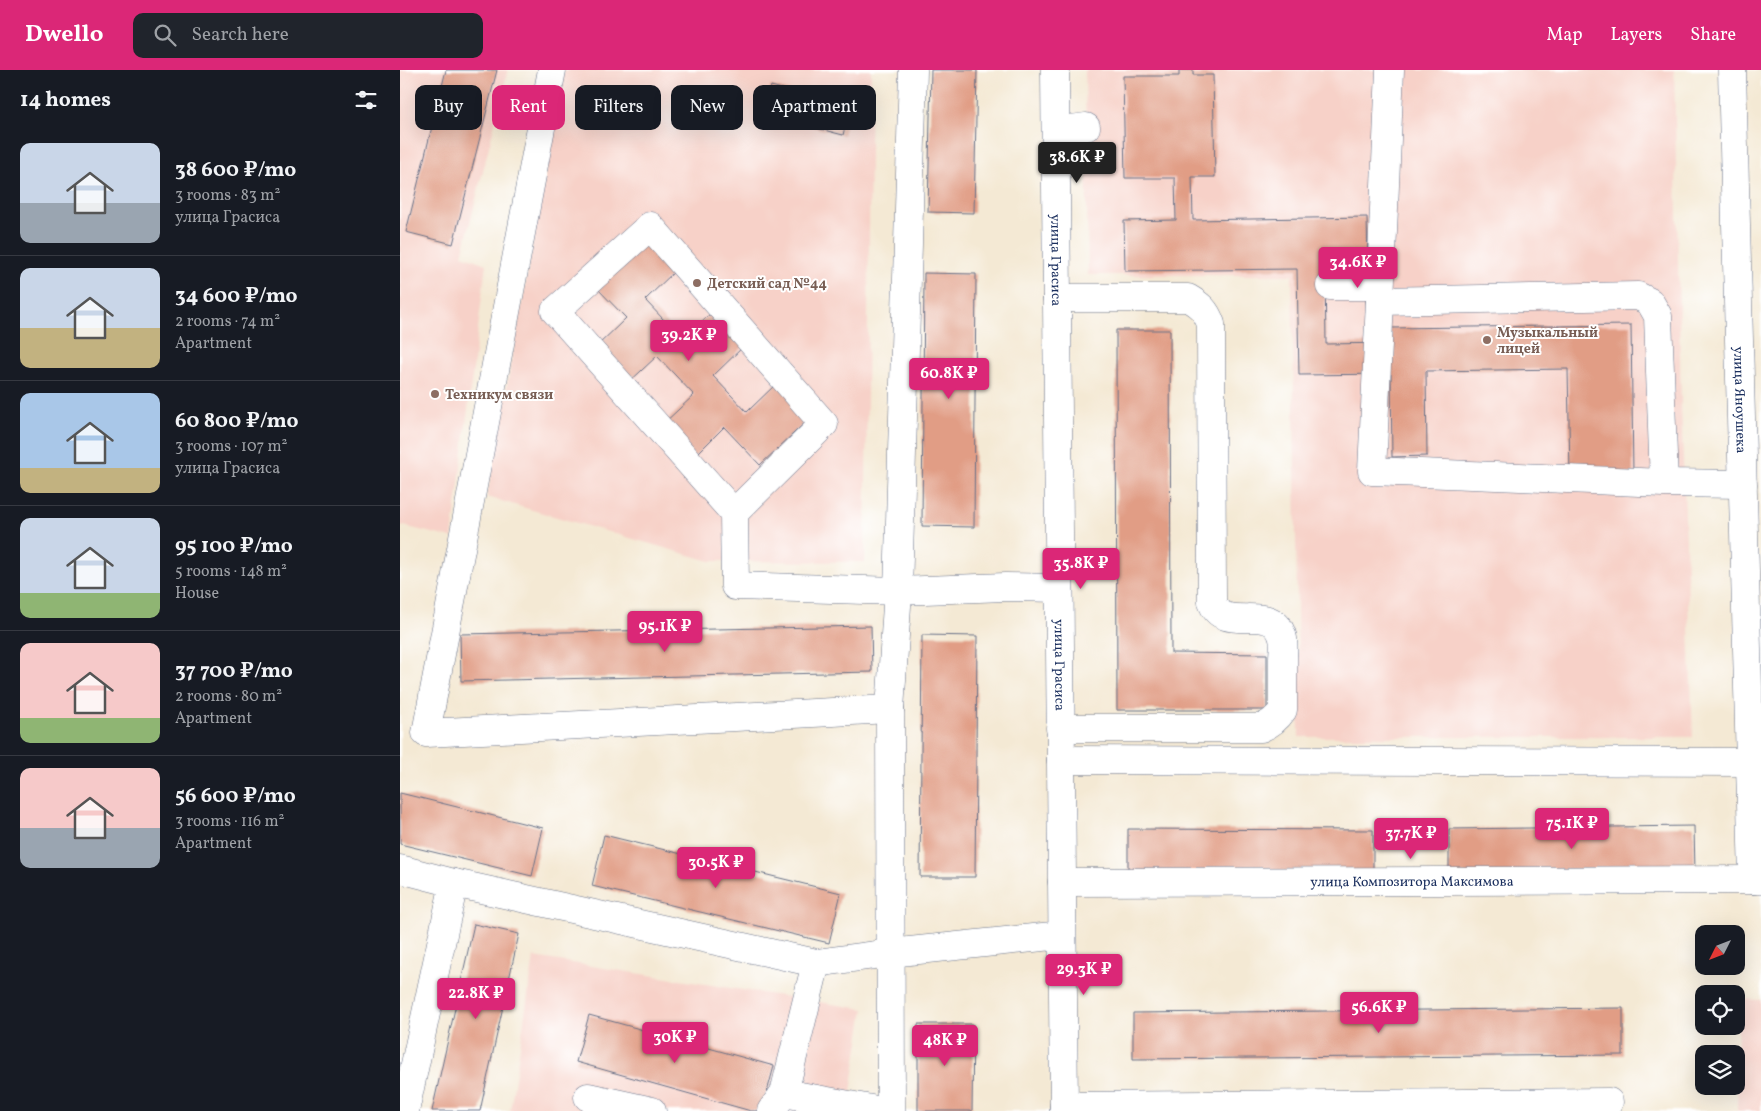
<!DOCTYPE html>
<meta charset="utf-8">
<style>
body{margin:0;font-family:Vollkorn,serif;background:#20242c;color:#f1f3f6;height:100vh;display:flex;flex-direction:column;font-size:19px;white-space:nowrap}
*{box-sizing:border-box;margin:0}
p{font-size:16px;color:#9ea1a6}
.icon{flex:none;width:28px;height:28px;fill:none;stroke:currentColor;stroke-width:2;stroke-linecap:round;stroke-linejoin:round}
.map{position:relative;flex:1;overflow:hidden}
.panel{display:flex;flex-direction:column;background:#171b24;width:400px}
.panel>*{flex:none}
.top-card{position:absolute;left:15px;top:15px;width:475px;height:45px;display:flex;gap:10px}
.needle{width:32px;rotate:228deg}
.fabs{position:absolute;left:1295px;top:855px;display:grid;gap:10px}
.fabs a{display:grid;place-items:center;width:50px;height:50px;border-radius:10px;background:#171b24;box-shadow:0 5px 20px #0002;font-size:25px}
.price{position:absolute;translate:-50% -42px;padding:0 11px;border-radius:5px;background:#db2777;color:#fff;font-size:16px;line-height:32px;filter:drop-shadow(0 1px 2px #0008)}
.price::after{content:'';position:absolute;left:50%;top:30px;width:15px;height:11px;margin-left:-8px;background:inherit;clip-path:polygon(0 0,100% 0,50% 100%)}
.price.current{background:#222;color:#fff}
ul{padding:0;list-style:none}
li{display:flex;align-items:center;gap:15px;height:125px;padding:0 20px}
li+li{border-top:1px solid #363941}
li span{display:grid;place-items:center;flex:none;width:140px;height:100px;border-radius:10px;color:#555}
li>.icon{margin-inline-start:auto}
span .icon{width:60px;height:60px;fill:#fffc;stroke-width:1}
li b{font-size:21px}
h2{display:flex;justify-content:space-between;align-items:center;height:60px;padding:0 20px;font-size:21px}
.chip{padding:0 18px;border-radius:10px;background:#171b24;box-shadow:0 5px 20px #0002;font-size:18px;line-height:45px}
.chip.current{background:#db2777;color:#fff}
header{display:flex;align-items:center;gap:30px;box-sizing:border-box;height:70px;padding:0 25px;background:#db2777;color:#fff}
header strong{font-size:24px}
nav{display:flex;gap:28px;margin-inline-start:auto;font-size:18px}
.search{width:350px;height:45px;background:#20242c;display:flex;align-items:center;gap:12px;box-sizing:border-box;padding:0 18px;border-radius:10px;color:#9ea1a6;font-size:19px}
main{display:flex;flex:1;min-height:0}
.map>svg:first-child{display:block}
</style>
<header>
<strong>Dwello</strong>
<div class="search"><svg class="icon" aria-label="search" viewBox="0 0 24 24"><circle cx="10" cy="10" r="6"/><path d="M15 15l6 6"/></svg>Search here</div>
<nav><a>Map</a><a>Layers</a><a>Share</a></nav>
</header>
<main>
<section class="panel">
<h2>14 homes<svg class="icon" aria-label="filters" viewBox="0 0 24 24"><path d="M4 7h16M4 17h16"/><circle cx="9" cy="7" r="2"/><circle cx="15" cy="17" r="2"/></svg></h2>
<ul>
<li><span style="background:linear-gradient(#c9d6e8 60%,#9aa5b1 0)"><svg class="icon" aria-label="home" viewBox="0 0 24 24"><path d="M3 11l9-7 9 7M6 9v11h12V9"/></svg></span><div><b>38 600 ₽/mo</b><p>3 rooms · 83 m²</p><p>улица Грасиса</p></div></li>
<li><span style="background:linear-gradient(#c9d6e8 60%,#c2b280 0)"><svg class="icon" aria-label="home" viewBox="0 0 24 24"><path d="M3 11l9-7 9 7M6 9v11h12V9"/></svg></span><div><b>34 600 ₽/mo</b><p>2 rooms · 74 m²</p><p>Apartment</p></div></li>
<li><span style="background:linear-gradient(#a9c7e8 75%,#c2b280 0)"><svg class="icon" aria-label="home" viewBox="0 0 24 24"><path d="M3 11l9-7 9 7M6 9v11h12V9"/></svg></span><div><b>60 800 ₽/mo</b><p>3 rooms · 107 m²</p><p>улица Грасиса</p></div></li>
<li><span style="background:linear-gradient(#c9d6e8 75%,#8fb573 0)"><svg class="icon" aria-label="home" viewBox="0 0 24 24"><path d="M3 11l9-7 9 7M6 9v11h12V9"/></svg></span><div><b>95 100 ₽/mo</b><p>5 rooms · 148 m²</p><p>House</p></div></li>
<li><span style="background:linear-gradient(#f6c9c9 75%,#8fb573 0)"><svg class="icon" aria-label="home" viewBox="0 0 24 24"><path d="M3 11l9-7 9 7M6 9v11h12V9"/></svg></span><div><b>37 700 ₽/mo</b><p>2 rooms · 80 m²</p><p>Apartment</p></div></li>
<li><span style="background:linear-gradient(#f6c9c9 60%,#9aa5b1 0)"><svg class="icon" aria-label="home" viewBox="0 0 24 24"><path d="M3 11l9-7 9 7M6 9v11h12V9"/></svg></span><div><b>56 600 ₽/mo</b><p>3 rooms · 116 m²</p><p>Apartment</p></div></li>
</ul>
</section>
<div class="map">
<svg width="1361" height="1041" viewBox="0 0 1361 1041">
<rect width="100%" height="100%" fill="#fff"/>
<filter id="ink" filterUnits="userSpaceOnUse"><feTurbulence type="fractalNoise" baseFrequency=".02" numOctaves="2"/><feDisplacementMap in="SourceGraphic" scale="10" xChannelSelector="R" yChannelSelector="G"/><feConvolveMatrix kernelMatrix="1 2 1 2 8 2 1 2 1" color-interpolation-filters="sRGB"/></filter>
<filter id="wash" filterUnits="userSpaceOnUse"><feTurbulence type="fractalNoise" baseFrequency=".0096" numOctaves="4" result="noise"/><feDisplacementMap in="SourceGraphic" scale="20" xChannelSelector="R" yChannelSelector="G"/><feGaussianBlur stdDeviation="1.12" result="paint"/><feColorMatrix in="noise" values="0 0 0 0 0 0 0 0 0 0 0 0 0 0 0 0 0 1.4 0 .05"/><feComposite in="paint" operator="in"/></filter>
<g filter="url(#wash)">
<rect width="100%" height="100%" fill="#f4e9d4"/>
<!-- built -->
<g fill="#f7d1c8">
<polygon points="0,0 108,0 62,185 86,194 52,468 0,455"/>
<polygon points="164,0 471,0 465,492 310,491 87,427"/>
<polygon points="685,0 1274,0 1281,335 1293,667 899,667 892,205 688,205"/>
<polygon points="134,887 464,939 448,1041 110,1041"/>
<polygon points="1338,929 1361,930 1361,1041 1337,1041"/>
</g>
<g id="blocks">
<!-- building -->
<g fill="#e19d85">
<polygon points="46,0 97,0 53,174 6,162"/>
<polygon points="531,0 577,0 574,143 528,142"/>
<polygon points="779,0 793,0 793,5 813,5 815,107 792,107 793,150 967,147 968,198 925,198 926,274 990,273 990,258 1231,255 1233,404 1170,405 1168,299 1026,301 1027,386 992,387 991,304 899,305 897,199 725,201 724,151 776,150 775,108 725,108 723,6 779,6"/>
<polygon points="371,16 450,37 443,65 363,44"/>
<polygon points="245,166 277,199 245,230 283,270 314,240 346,274 313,306 347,342 378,312 411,347 360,395 324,357 294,387 263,354 294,325 257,286 226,315 193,280 226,248 194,215"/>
<polygon points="524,203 576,204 574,457 522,456"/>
<polygon points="716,260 770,260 771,583 867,584 867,640 717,640"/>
<polygon points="471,556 472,602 61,611 60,564"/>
<polygon points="522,565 577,566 575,807 520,807"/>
<polygon points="0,723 143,758 132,806 0,774"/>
<polygon points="1294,756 1295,802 1049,804 1049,759"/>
<polygon points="728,759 973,760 973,807 728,805"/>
<polygon points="204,765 441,823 429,873 192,816"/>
<polygon points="74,854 119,864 80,1041 32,1041"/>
<polygon points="1223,938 1223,985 733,989 733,943"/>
<polygon points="189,945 374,996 362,1041 351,1041 176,992"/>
<polygon points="518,954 573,954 572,1041 518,1041"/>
</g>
</g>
</g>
<g filter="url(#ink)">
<use href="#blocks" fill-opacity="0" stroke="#677087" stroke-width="1"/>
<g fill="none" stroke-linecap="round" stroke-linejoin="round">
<!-- minor casing -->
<g stroke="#677087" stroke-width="29">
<g id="minor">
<polyline points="152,0 26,663 490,639"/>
<path id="s1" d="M655 0 664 1041"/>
<path id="s2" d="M1332 0 1353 810"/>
<polyline points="656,61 686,57"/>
<polyline points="930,216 980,216"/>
<path d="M657 228H788C800 235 806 240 811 254L812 532C823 565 871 531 882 565 885 572 883 581 883 589 883 606 883 623 883 640 877 649 871 654 861 658H660"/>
<polyline points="980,231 990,0"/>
<polyline points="1264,413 1258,246 1250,232 1238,226 980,231 972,401 1264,413 1343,414"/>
<polyline points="334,443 424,354 250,156 155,241 334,443 335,516 498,521 605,517 659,518"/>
<polyline points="661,690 1350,692"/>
<polyline points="0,799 54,813 416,893 490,883 662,865"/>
<path id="s3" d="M662 812 1361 810"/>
<polyline points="384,1023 416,893"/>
<polyline points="188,1027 252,1041"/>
<polyline points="664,1036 1209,1032"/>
<polyline points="5,1041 54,813"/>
<polyline points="371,1041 384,1023 482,1041"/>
<polyline points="491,1041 490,639 498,521 513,0"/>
</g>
</g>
<!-- minor -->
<use href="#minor" stroke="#fff" stroke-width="28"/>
</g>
</g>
<!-- markers -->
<g fill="#8d6e63" stroke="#fff" stroke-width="2">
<circle cx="297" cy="213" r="5"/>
<circle cx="1087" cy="270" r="5"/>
<circle cx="35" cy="324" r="5"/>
</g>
<g text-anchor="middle" stroke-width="4" stroke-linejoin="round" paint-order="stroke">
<!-- street labels -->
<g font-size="14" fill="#1b2f5e" stroke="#fff">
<text dy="5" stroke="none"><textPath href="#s1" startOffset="190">улица Грасиса</textPath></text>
<text dy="5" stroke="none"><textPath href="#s2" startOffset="330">улица Яноушека</textPath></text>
<text dy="5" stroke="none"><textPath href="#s1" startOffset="595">улица Грасиса</textPath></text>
<text dy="5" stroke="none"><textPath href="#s3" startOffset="350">улица Композитора Максимова</textPath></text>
</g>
<!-- education labels -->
<g font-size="14" font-weight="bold" fill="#785e54" stroke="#fff" text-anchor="start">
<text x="307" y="218">Детский сад №44</text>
<text x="1097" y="267">Музыкальный<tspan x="1097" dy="16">лицей</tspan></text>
<text x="45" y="329">Техникум связи</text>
</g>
</g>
</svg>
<div class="fabs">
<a><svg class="needle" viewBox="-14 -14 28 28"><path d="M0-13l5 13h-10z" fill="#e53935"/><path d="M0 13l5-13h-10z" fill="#9ea1a6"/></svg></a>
<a><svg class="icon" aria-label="locate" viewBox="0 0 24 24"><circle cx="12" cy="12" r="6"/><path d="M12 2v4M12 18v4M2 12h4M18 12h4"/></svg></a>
<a><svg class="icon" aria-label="layers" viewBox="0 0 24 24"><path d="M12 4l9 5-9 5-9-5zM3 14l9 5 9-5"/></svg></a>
</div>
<b class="price current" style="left:677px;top:114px">38.6K ₽</b>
<b class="price" style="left:958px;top:219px">34.6K ₽</b>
<b class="price" style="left:289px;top:292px">39.2K ₽</b>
<b class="price" style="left:549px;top:330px">60.8K ₽</b>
<b class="price" style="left:681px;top:520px">35.8K ₽</b>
<b class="price" style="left:265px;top:583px">95.1K ₽</b>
<b class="price" style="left:1172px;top:780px">75.1K ₽</b>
<b class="price" style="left:1011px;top:790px">37.7K ₽</b>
<b class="price" style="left:316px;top:819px">30.5K ₽</b>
<b class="price" style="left:684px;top:926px">29.3K ₽</b>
<b class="price" style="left:76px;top:950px">22.8K ₽</b>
<b class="price" style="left:979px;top:964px">56.6K ₽</b>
<b class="price" style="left:275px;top:994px">30K ₽</b>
<b class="price" style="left:545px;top:997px">48K ₽</b>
<div class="top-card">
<a class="chip">Buy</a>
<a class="chip current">Rent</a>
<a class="chip">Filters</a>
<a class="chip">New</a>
<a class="chip">Apartment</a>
</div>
</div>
</main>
